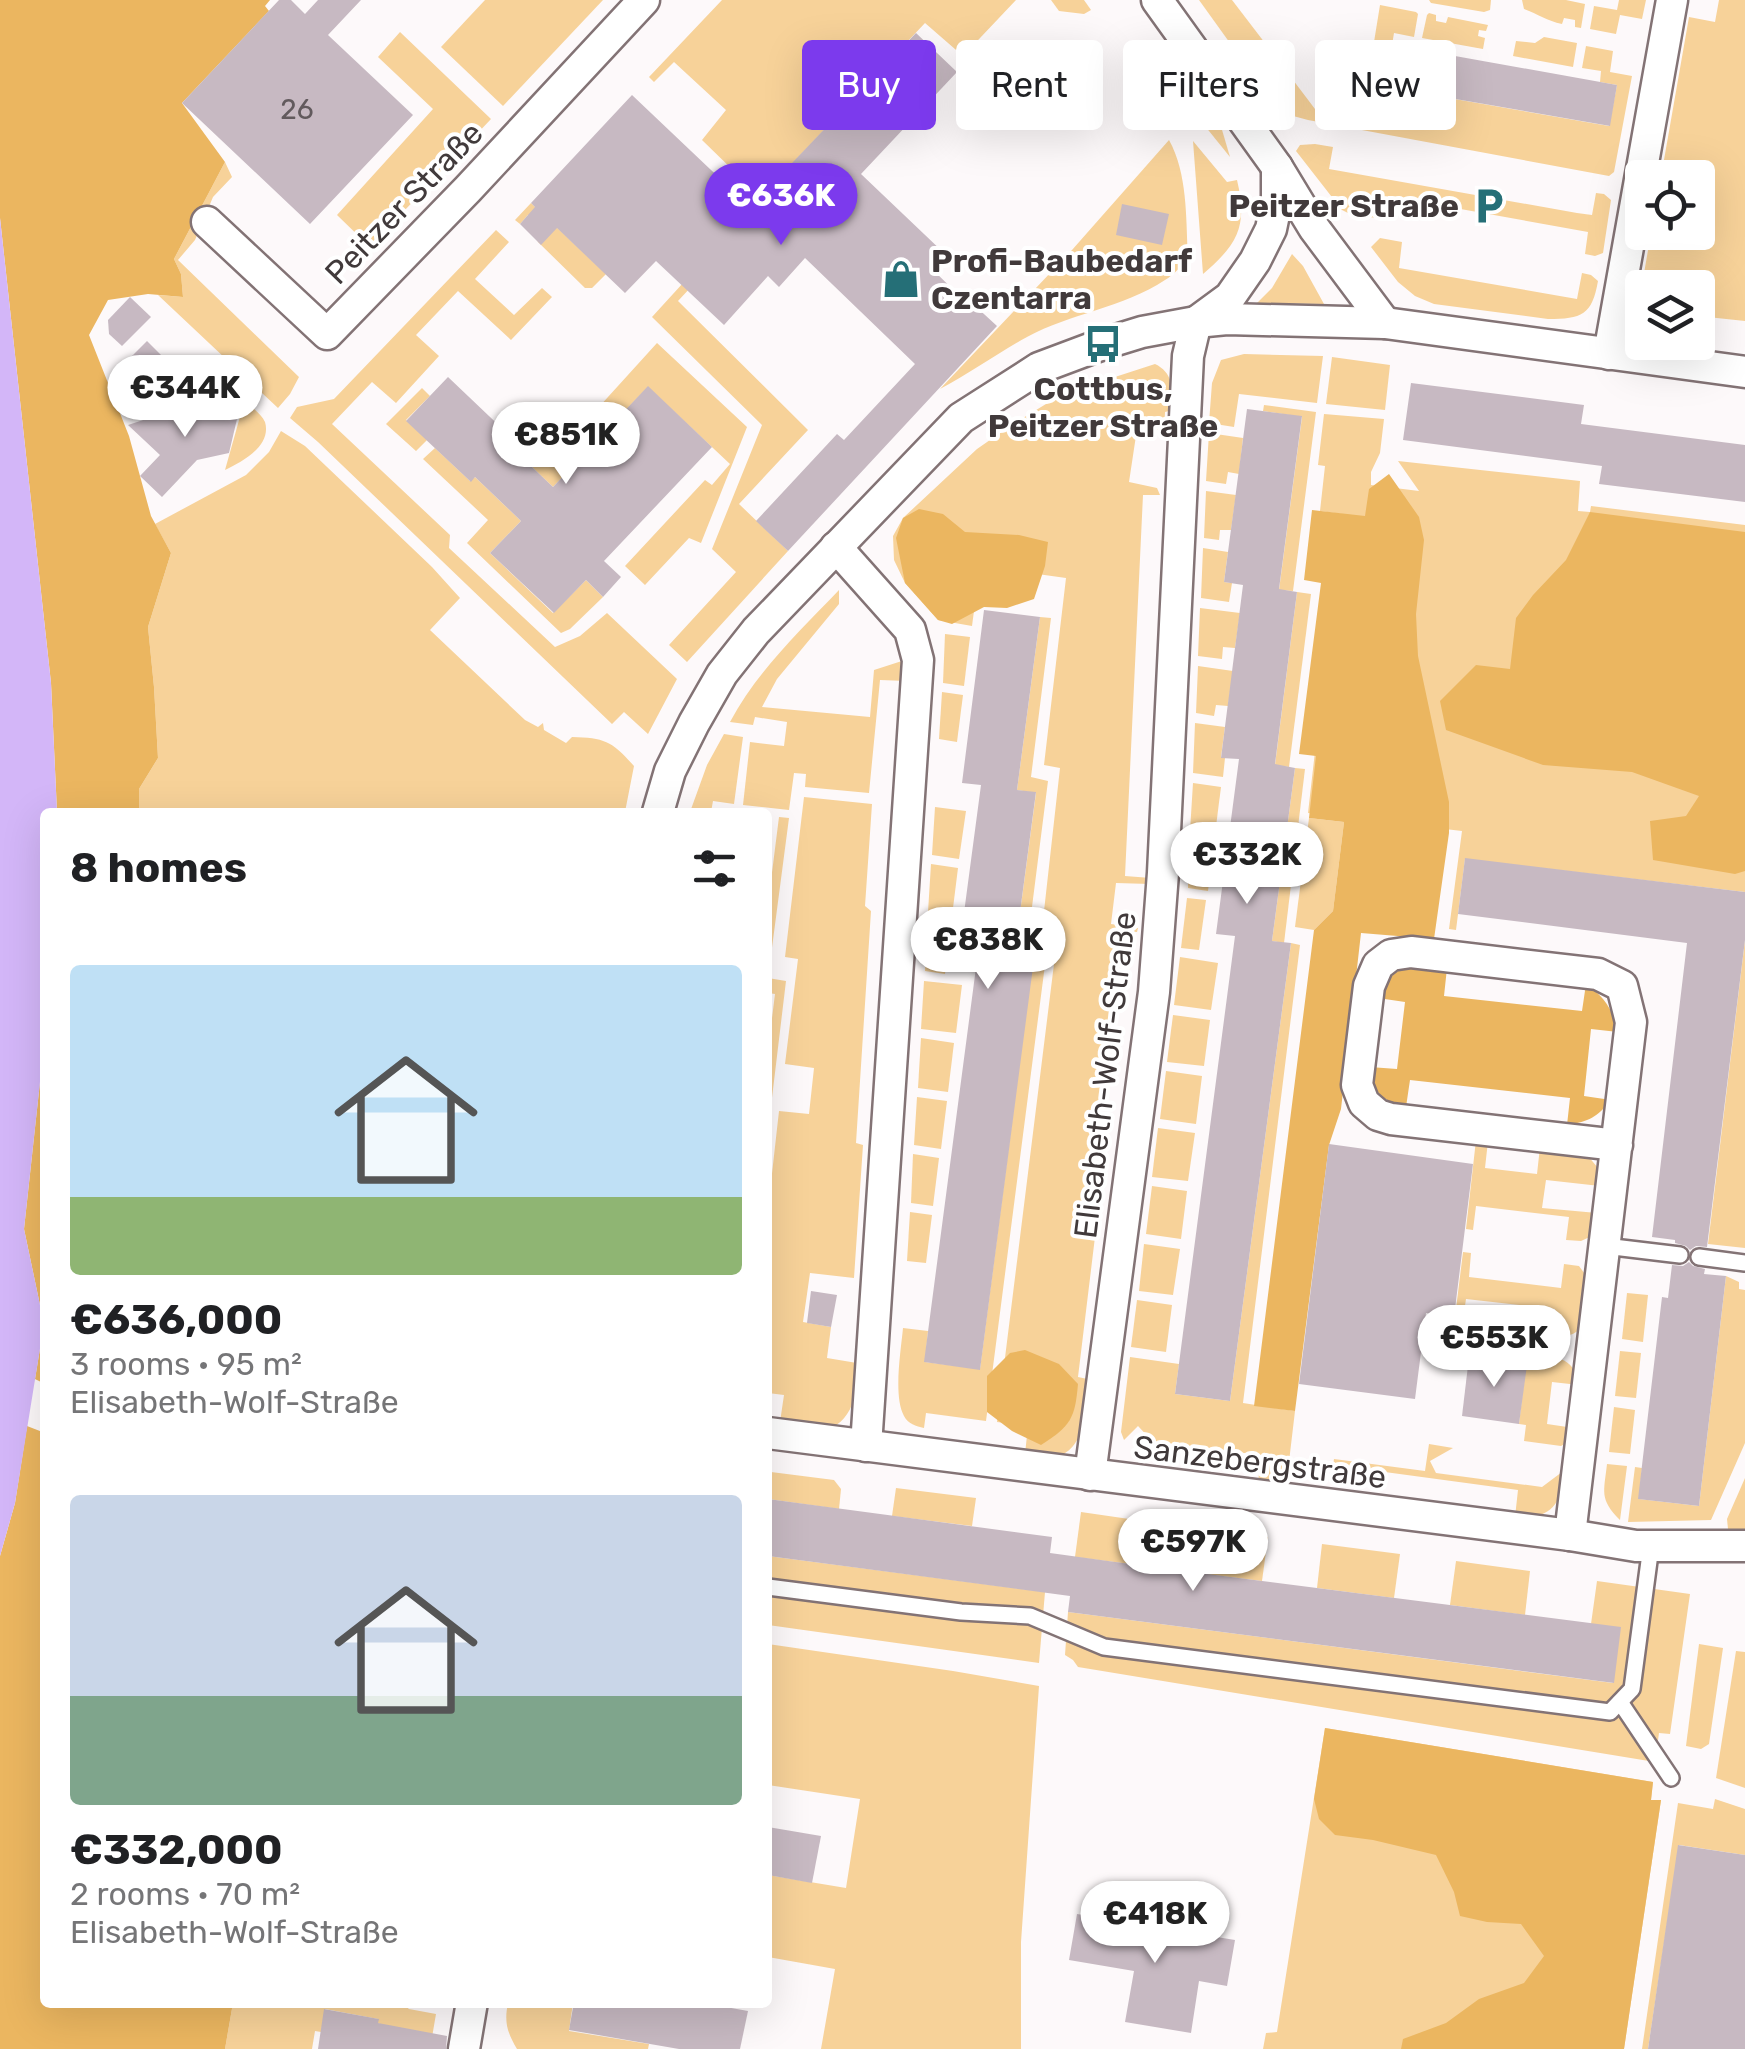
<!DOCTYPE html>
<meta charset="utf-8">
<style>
body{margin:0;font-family:Rubik,sans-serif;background:#f6f6f6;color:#202124;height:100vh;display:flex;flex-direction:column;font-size:38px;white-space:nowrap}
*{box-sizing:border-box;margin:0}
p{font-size:32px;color:#757577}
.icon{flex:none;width:55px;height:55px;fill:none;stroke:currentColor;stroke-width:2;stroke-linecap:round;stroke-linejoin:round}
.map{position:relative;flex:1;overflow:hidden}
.details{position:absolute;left:40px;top:808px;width:732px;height:1200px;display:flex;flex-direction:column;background:#fff;border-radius:10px;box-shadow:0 10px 40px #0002}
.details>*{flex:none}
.banner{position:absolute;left:802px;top:40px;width:792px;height:90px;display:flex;gap:20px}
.controls{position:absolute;left:1625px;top:160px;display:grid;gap:20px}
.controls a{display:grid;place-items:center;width:90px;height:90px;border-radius:10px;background:#fff;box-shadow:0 10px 40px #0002;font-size:50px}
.price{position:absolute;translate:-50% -85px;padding:0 22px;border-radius:35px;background:#fff;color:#222;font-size:32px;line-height:65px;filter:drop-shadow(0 2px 5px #0008)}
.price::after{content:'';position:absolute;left:50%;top:60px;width:30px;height:22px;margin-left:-15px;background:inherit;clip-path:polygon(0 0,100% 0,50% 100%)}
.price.current{background:#7c3aed;color:#fff}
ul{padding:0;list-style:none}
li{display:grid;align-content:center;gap:20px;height:530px;padding:0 30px}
li span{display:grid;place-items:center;height:310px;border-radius:10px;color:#555}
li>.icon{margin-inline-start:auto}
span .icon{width:180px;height:180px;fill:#fffc;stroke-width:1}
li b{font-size:42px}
h2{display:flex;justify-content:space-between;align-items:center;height:120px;padding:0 30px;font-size:42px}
.tag{padding:0 35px;border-radius:10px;background:#fff;box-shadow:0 10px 40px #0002;font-size:35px;line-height:90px}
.tag.current{background:#7c3aed;color:#fff}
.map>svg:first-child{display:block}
</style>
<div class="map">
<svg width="1745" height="2049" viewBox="0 0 1745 2049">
<rect width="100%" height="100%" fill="#fdf9fa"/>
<!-- green -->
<g fill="#f7d299">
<polygon points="485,0 603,0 503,106 441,47"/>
<polygon points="722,0 1016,0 963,56 925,23 752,206 759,214 678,301 808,430 739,504 788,551 687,662 669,645 736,572 712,549 762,425 652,317 715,248 696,228 740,177 702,140 726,110 674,62 654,82 649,77"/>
<polygon points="1051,0 1084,0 1091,10 1084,14 1059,11"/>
<polygon points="1199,0 1232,0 1268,47 1245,64"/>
<polygon points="1429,0 1491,0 1490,10 1484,12 1431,3"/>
<path d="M1522 0H1566L1585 4 1581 28 1575 27V20L1564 18 1562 24C1547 21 1538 14 1524 9Z"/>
<polygon points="1619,0 1646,0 1642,19 1620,15 1616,34 1590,29 1594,6 1617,10"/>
<polygon points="1719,0 1745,0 1745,321 1698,316 1698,288 1642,288 1642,309 1638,308 1651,233 1698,232 1698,178 1661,177 1689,17 1715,22"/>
<polygon points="1380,5 1416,12 1418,14 1414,37 1394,33 1392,45 1374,42"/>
<polygon points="1429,13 1436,15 1436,21 1446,23 1448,17 1488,25 1486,31 1479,30 1478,36 1485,38 1483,49 1422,38 1427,15"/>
<polygon points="400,32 491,119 370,247 337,215 433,109 378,57"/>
<polygon points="1544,37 1577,43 1573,67 1513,56 1516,41 1535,43"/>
<polygon points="1586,46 1613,51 1610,72 1632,76 1614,172 1609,176 1308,120 1282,113 1264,89 1287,72 1318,113 1362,120 1369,84 1609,126 1617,85 1600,82 1601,71 1582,68"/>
<polygon points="1188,105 1209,107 1220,123 1230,157"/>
<path d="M1169 140C1188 174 1186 220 1188 259 1181 266 1174 275 1165 280 1123 308 1071 313 1027 337 998 353 970 373 940 389L1072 250Z"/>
<path d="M1193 141 1227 182 1237 180C1248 226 1238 244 1203 274Z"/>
<polygon points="1315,144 1333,147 1329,169 1577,213 1592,215 1596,193 1604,194 1611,200 1603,253 1595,256 1585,254 1588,232 1388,196 1383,219 1350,214 1342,210 1296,151 1300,145"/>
<polygon points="225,162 232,177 213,197 195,240 178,260 299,377 290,394 278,408 158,295 183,297 181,274 174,259"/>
<polygon points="531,203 606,274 592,288 585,288 538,242 528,215 520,224 515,220"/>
<polygon points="496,230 509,242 475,279 514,315 542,288 552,297 511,340 458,291 416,335 439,356 396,403 372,382 332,424 450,535 449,548 555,647 580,636 607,613 677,679 648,734 624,712 612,724 318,442 290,418 297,407 334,399"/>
<path d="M1380 238 1402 242 1399 268 1577 299 1582 273 1591 275 1598 281C1592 315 1582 319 1548 319L1434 304 1415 296 1398 282 1371 247Z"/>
<polygon points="1292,254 1303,266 1324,304 1257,303 1272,288"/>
<polygon points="657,343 747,427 701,543 689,538 645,585 625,566 705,480 712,485 730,464 648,387 613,423 598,408"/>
<polygon points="1244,354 1323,356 1317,403 1239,394 1234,427 1209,423 1212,383 1221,360"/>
<polygon points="1332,357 1390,365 1385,410 1326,404"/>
<path d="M1155 364C1174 373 1173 391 1173 410L1165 412 1164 433 1137 429 1129 482 1157 488 1160 495H1143L1125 876 1151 878 1150 884 1116 883 1111 924 1138 928 1137 932 1121 931 1088 1202 1099 1204 1078 1377 1092 1380C1087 1407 1086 1456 1049 1458 1042 1459 1032 1455 1025 1454L1028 1426 997 1422 1058 932 1042 929 1060 768 1044 765 1066 578 980 566 972 626 938 620 905 583 894 560 893 536 903 518 977 449 1013 424 1046 404 1078 389Z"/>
<polygon points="422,388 430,396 406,420 427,440 416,451 386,424"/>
<path d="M248 404C254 409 262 415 265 422 272 446 242 462 225 470L243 406Z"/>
<polygon points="1264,405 1316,412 1293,591 1279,590 1302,417 1263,411"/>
<polygon points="1324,414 1384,419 1380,453 1371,472 1371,485 1419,491 1398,461 1580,481 1578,511 1590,512 1591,506 1745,525 1745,892 1465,859 1456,930 1449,929 1462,831 1308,813 1342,514 1320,511 1325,466 1318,465"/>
<polygon points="587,419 602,435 553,487 507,443 519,431 548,459"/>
<path d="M281 431 305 446 432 567 460 598 430 630 525 720 538 727 543 723 544 730 566 743 572 737C605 738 612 741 634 766L625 812H139V789L158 758 154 687 148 627 171 553 155 524 246 475 269 452Z"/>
<polygon points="1209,433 1243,438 1239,474 1228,472 1226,484 1206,481"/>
<polygon points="435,448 470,481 475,477 521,521 490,553 553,613 586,580 603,597 570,629 561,633 467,543 488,520 423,459"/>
<polygon points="1206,491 1236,495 1231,530 1220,530 1219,540 1204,538"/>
<polygon points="1203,548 1228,552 1224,582 1232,583 1229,602 1201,598"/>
<path d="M839 590V604L777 679 762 707 870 717 874 670 905 660 907 681 880 680 869 793 805 787 806 774 794 773 789 810 743 805 750 742 784 746 787 722 755 717 753 725 730 722C757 671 800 631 839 590Z"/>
<polygon points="1297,592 1311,594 1289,767 1275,765"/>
<polygon points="1200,608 1240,613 1235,648 1223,647 1222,659 1198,656"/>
<path d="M1040 617 1051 618 1031 777 1048 781 1026 954 1046 957 986 1421 926 1413 924 1428C916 1426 908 1424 904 1416 893 1396 901 1350 903 1328L928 1331 925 1362 980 1369 1032 967 1013 965 1036 793 1017 790Z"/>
<polygon points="945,634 970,637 964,686 943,683"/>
<polygon points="1198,666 1233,671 1228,706 1216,705 1214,716 1196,713"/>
<polygon points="942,692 963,695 957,742 939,739"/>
<polygon points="1195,723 1225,727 1221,757 1225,758 1223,777 1193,773"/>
<polygon points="724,734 743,737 734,804 713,801 711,812 690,812 707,765"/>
<polygon points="1295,768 1305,769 1284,943 1272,941"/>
<polygon points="1193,783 1221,787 1215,834 1190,831"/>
<path d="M804 797 872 804 865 906 871 911 856 1143 863 1145 854 1278 810 1273 803 1322 831 1327 827 1358 863 1364C857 1388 853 1428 822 1429 808 1429 793 1424 780 1422L784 1395 768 1393V1209L779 1111 809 1114 814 1068 785 1064 798 959 785 957Z"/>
<polygon points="935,807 966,811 959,859 932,855"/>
<polygon points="779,817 789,818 768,978 786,981 768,1131 768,1050 775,994 768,993 768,904"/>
<polygon points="1309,818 1344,822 1333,911 1314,930 1295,927"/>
<polygon points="1189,841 1214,844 1208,891 1188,888"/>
<polygon points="931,864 958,868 952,916 928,912"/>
<polygon points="1187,898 1206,900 1199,950 1181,948"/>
<polygon points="928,922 951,924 945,974 925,971"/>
<polygon points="1745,940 1745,1248 1708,1244"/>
<polygon points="1291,943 1300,945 1243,1403 1295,1411 1286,1487 1258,1483 1261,1455 1153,1442 1138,1426 1124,1440 1121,1432 1130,1357 1179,1364 1175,1394 1230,1401"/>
<polygon points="1180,957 1218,963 1211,1010 1174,1005"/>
<polygon points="924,981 962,985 956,1033 921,1029"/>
<polygon points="1173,1015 1210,1020 1204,1066 1167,1062"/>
<polygon points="921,1038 954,1043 948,1092 918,1088"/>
<polygon points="1166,1071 1202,1076 1196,1124 1160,1119"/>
<polygon points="917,1097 947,1101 941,1149 914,1145"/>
<polygon points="1158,1128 1195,1133 1188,1181 1152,1177"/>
<polygon points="1476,1140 1488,1141 1485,1168 1537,1174 1540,1147 1588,1156 1598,1168 1600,1186 1546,1180 1542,1208 1597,1213 1594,1235 1581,1241 1566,1240 1569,1217 1476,1206 1473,1230 1466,1229"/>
<polygon points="913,1154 939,1158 933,1206 911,1203"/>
<polygon points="1152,1186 1187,1191 1181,1239 1146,1234"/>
<polygon points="910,1212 932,1215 926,1263 907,1261"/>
<polygon points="1144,1244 1180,1249 1173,1295 1139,1291"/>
<path d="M1463 1252 1471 1253 1469 1277 1561 1288 1564 1264 1579 1266 1590 1281C1587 1310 1590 1341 1552 1336L1555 1309 1466 1299 1462 1326 1454 1325Z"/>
<polygon points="1726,1276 1739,1282 1739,1289 1745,1290 1745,1443 1711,1520 1628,1522 1635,1467 1642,1468 1639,1499 1699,1506"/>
<polygon points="1627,1293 1648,1295 1643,1342 1622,1339"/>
<polygon points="1137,1300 1172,1305 1166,1352 1131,1347"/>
<polygon points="1620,1351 1641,1353 1636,1398 1615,1396"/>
<path d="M1527 1355C1553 1357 1574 1354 1579 1385L1552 1382 1547 1424 1574 1428 1572 1440 1561 1446 1524 1441 1526 1425 1519 1424Z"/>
<polygon points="1614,1407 1635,1410 1630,1454 1609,1452"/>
<path d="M1429 1444 1453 1448 1430 1461 1436 1473 1542 1487 1562 1472 1565 1475C1561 1507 1547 1520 1515 1517L1518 1490 1333 1465 1334 1459 1425 1471Z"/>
<path d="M1607 1464 1627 1466 1620 1520C1599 1499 1604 1492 1607 1464Z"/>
<polygon points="771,1472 834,1480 841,1489 839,1509 768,1499"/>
<polygon points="1745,1478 1745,1530 1728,1529 1727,1519"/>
<polygon points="896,1488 976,1498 972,1526 892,1516"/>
<polygon points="1081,1512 1136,1520 1130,1564 1075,1557"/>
<polygon points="1195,1527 1268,1537 1262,1581 1189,1572"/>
<polygon points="1322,1544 1400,1554 1394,1598 1317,1588"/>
<polygon points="768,1556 1045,1592 1039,1663 768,1625"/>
<polygon points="1456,1561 1530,1571 1525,1615 1450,1605"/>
<polygon points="1597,1581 1690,1594 1670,1734 1659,1733 1655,1762 1078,1667 1073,1660 1065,1655 1068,1612 1613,1683 1591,1624"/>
<polygon points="768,1644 953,1671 1039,1686 1021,1942 1021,2049 821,2049 835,1969 768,1957 768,1875 846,1888 860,1799 768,1785"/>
<polygon points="1699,1644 1723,1648 1709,1744 1701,1749 1686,1746"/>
<polygon points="1736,1651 1745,1652 1745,1788 1716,1778"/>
<polygon points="1325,1728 1653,1782 1651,1800 1661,1800 1624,2049 1263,2049 1266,2033 1277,2032"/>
<polygon points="1715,1799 1745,1809 1745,1855 1679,1845 1648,2049 1642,2049 1678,1803 1713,1809"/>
<polygon points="233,2003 402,2003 409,2009 436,2014 430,2049 378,2023 378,2019 325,2009 321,2032 315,2031 312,2049 225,2049"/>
<path d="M508 2003H573L569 2031 649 2044 648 2049H517C507 2032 504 2022 508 2003Z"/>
</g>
<!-- forest -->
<g fill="#ebb660">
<polygon points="0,0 270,0 265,6 269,11 182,103 225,162 174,259 181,274 183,297 148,294 108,300 89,335 129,436 151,516 171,553 148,627 154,687 158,758 139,789 139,812 57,812 51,683 0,218"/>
<polygon points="1389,474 1419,517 1424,540 1416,614 1418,656 1449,802 1449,833 1434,939 1361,933 1341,1109 1329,1145 1295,1411 1254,1406 1314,930 1333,911 1344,822 1309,818 1316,756 1299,754 1321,583 1304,580 1312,510 1365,516 1369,489"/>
<polygon points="919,509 943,514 965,532 1019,535 1048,542 1045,566 1034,599 1007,608 984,607 952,624 938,620 905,583 896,538 903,518"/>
<polygon points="1590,512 1745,532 1745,871 1735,874 1653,860 1650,821 1686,816 1699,796 1632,772 1543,765 1446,730 1440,701 1476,665 1510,669 1516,618 1533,595 1566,560"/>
<path d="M1408 965 1447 968 1444 996 1582 1011 1586 984C1605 997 1613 1010 1618 1032L1591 1029 1584 1096 1611 1100C1596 1118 1590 1121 1567 1125L1570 1098 1410 1080 1406 1107C1385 1103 1369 1090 1370 1067L1397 1069 1405 1002 1378 998C1385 981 1391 974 1408 965Z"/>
<polygon points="45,1036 45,1384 35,1379 44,1324 24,1229"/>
<path d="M1025 1350 1059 1364 1078 1384C1075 1418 1071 1426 1041 1445L1012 1431 987 1412V1376L1010 1353Z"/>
<polygon points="27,1426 45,1433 45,2002 233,2003 225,2049 0,2049 0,1556 15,1503"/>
<polygon points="1325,1728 1653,1782 1651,1800 1661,1800 1624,2049 1401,2049 1403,2039 1446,2023 1479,1999 1524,1983 1544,1956 1521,1924 1487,1922 1460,1916 1454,1892 1436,1855 1373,1840 1335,1835 1319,1819 1314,1799"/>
</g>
<!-- water -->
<polygon fill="#d3b6f8" points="0,218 51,683 57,812 45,812 45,1036 24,1229 44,1324 15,1503 0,1556"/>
<!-- building -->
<g fill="#c7b9c2">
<polygon points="279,0 291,0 305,14 318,0 361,0 328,35 413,115 310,224 182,103"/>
<polygon points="916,33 957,72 861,174 945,254 931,268 970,306 972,303 997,326 788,551 756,521 837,434 844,440 915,364 805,258 779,287 768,276 724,325 656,261 625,293 557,228 541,245 520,224 535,207 531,203 632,95 750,207"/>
<polygon points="1377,42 1617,85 1610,126 1369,84"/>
<polygon points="1049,43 1085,90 1041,123 1006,76"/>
<polygon points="1122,204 1169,214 1162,245 1116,235"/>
<polygon points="130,297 151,317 122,346 109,334 108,320"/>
<polygon points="147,341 167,361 139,389 118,370"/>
<polygon points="448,377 512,438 507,443 553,487 648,386 712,447 604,561 621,577 603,597 586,580 554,613 490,553 521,521 475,477 471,482 406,421"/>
<polygon points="1411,383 1584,405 1581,424 1745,445 1745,502 1599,484 1602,466 1403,440"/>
<polygon points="213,397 237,419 229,453 197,460 162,497 140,476 160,455 128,425"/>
<polygon points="1247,409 1302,416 1279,589 1297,592 1275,764 1295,768 1272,941 1291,943 1230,1401 1175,1394 1235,936 1216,934 1239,759 1221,758 1243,585 1224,582"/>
<polygon points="984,610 1040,617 1017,790 1036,792 1013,965 1033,967 980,1370 924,1362 977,960 958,958 981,785 962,783"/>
<polygon points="1465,858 1745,892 1745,940 1707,1247 1696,1246 1690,1250 1686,1246 1675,1243 1675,1240 1652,1237 1687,943 1458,914"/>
<polygon points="1329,1144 1473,1164 1454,1317 1426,1313 1415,1399 1299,1384"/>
<polygon points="1689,1262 1693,1266 1705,1269 1704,1274 1726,1276 1699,1506 1638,1499 1662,1297 1668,1298 1672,1265 1683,1266"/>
<polygon points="811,1291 837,1295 831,1327 807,1323"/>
<polygon points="1469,1357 1527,1365 1519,1424 1462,1416"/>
<polygon points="768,1499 1052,1537 1050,1553 1130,1564 1132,1545 1171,1550 1184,1571 1621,1627 1614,1683 1068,1612 1070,1596 768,1556"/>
<polygon points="768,1827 821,1836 812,1883 768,1875"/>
<polygon points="1678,1845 1745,1855 1745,2049 1648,2049"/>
<polygon points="1077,1914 1235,1940 1227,1986 1199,1981 1191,2033 1125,2022 1134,1971 1069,1960"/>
<polygon points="574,2002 698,2002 748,2011 740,2049 679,2049 569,2030"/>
<polygon points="324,2009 379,2019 378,2023 447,2036 446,2049 318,2049"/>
</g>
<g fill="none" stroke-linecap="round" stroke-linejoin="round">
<!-- lane casing -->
<g stroke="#837375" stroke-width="20">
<g id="lane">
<polyline points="1605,1246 1680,1255"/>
<polyline points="1699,1257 1745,1263"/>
<polyline points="768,1587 961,1612 1030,1616 1104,1647 1610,1712 1632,1689 1651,1546"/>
<polyline points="1620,1702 1671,1778"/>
</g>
</g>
<!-- street casing -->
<g stroke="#837375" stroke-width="35">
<g id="street">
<polyline points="1157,0 1277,167 1314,228 1385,323"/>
<polyline points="207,222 327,334 468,189 644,0"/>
<polyline points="1609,354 1672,0"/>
<polyline points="836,547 910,630 918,660 866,1446"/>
<polyline points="658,812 670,771 694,723 722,674 756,631 961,418 1039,368 1103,344 1142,332 1196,322 1227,319 1385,323 1745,372"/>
<polyline points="768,1433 1570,1535 1636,1546 1745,1546"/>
<polyline points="1090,1475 1154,992 1163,873 1188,356 1196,322 1230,297 1255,261 1271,229 1277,200 1277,167"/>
<polyline points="1570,1535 1631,1022 1622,986 1598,974 1411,952 1391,955 1378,965 1369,986 1357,1085 1364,1103 1378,1115 1391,1119 1617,1145"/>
<polyline points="464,2049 472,2002"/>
</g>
</g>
<!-- lane -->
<use href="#lane" stroke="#fff" stroke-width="15"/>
<!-- street -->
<use href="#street" stroke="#fff" stroke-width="30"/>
</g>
<!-- icons -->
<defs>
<g id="parking-bare" transform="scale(3)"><path d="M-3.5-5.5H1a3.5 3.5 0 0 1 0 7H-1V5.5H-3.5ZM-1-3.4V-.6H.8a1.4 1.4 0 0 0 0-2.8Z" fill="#256f77" stroke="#fff" stroke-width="2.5" paint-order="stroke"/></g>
<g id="shop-bare" transform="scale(3)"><path d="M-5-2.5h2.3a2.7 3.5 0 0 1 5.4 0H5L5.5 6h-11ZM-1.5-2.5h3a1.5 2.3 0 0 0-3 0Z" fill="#256f77" stroke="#fff" stroke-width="2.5" paint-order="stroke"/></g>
<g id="bus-bare" transform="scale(3)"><path d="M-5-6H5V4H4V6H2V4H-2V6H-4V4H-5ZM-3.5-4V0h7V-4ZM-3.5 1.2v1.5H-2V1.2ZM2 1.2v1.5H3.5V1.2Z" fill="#256f77" stroke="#fff" stroke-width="2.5" paint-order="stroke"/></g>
</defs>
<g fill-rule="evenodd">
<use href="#parking-bare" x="1489" y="206"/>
<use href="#shop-bare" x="901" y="279"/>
<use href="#bus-bare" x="1103" y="344"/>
</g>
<g text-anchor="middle" stroke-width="8" stroke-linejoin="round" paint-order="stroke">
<!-- number labels -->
<g font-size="28" fill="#625a5d">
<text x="297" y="119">26</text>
</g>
<!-- street labels -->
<g font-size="32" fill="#413a3b" stroke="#fff">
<text transform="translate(404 203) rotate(-46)" y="11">Peitzer Straße</text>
<text transform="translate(1105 1075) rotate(-83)" y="11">Elisabeth-Wolf-Straße</text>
<text transform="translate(1260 1462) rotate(7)" y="11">Sanzebergstraße</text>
</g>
<!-- poi labels -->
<g font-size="32" font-weight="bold" fill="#413a3b" stroke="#fff" text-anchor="end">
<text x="1459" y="217">Peitzer Straße</text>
<text x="931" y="272" text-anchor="start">Profi-Baubedarf<tspan x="931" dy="37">Czentarra</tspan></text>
<text x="1103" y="400" text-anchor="middle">Cottbus,<tspan x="1103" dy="37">Peitzer Straße</tspan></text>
</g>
</g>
</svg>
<div class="controls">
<a><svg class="icon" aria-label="locate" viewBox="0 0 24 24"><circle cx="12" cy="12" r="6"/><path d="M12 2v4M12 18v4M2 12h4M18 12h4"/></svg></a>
<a><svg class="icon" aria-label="layers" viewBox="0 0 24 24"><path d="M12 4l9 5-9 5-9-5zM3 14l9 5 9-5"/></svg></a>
</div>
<b class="price current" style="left:781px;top:248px">€636K</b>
<b class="price" style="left:185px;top:440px">€344K</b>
<b class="price" style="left:566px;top:487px">€851K</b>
<b class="price" style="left:1247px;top:907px">€332K</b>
<b class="price" style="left:988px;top:992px">€838K</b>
<b class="price" style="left:1494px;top:1390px">€553K</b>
<b class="price" style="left:1193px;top:1594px">€597K</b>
<b class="price" style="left:1155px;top:1966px">€418K</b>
<div class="banner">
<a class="tag current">Buy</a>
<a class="tag">Rent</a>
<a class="tag">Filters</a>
<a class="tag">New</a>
</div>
<section class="details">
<h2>8 homes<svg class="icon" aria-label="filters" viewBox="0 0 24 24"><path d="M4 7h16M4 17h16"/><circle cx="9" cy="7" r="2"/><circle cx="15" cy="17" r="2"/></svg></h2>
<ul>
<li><span style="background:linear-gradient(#bfe0f5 75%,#8fb573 0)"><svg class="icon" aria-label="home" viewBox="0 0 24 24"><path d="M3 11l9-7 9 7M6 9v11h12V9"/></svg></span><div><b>€636,000</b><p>3 rooms · 95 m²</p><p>Elisabeth-Wolf-Straße</p></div></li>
<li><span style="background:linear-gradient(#c9d6e8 65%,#7fa58c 0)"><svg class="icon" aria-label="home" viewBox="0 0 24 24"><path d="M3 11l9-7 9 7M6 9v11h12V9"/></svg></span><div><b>€332,000</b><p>2 rooms · 70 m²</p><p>Elisabeth-Wolf-Straße</p></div></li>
</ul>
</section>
</div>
